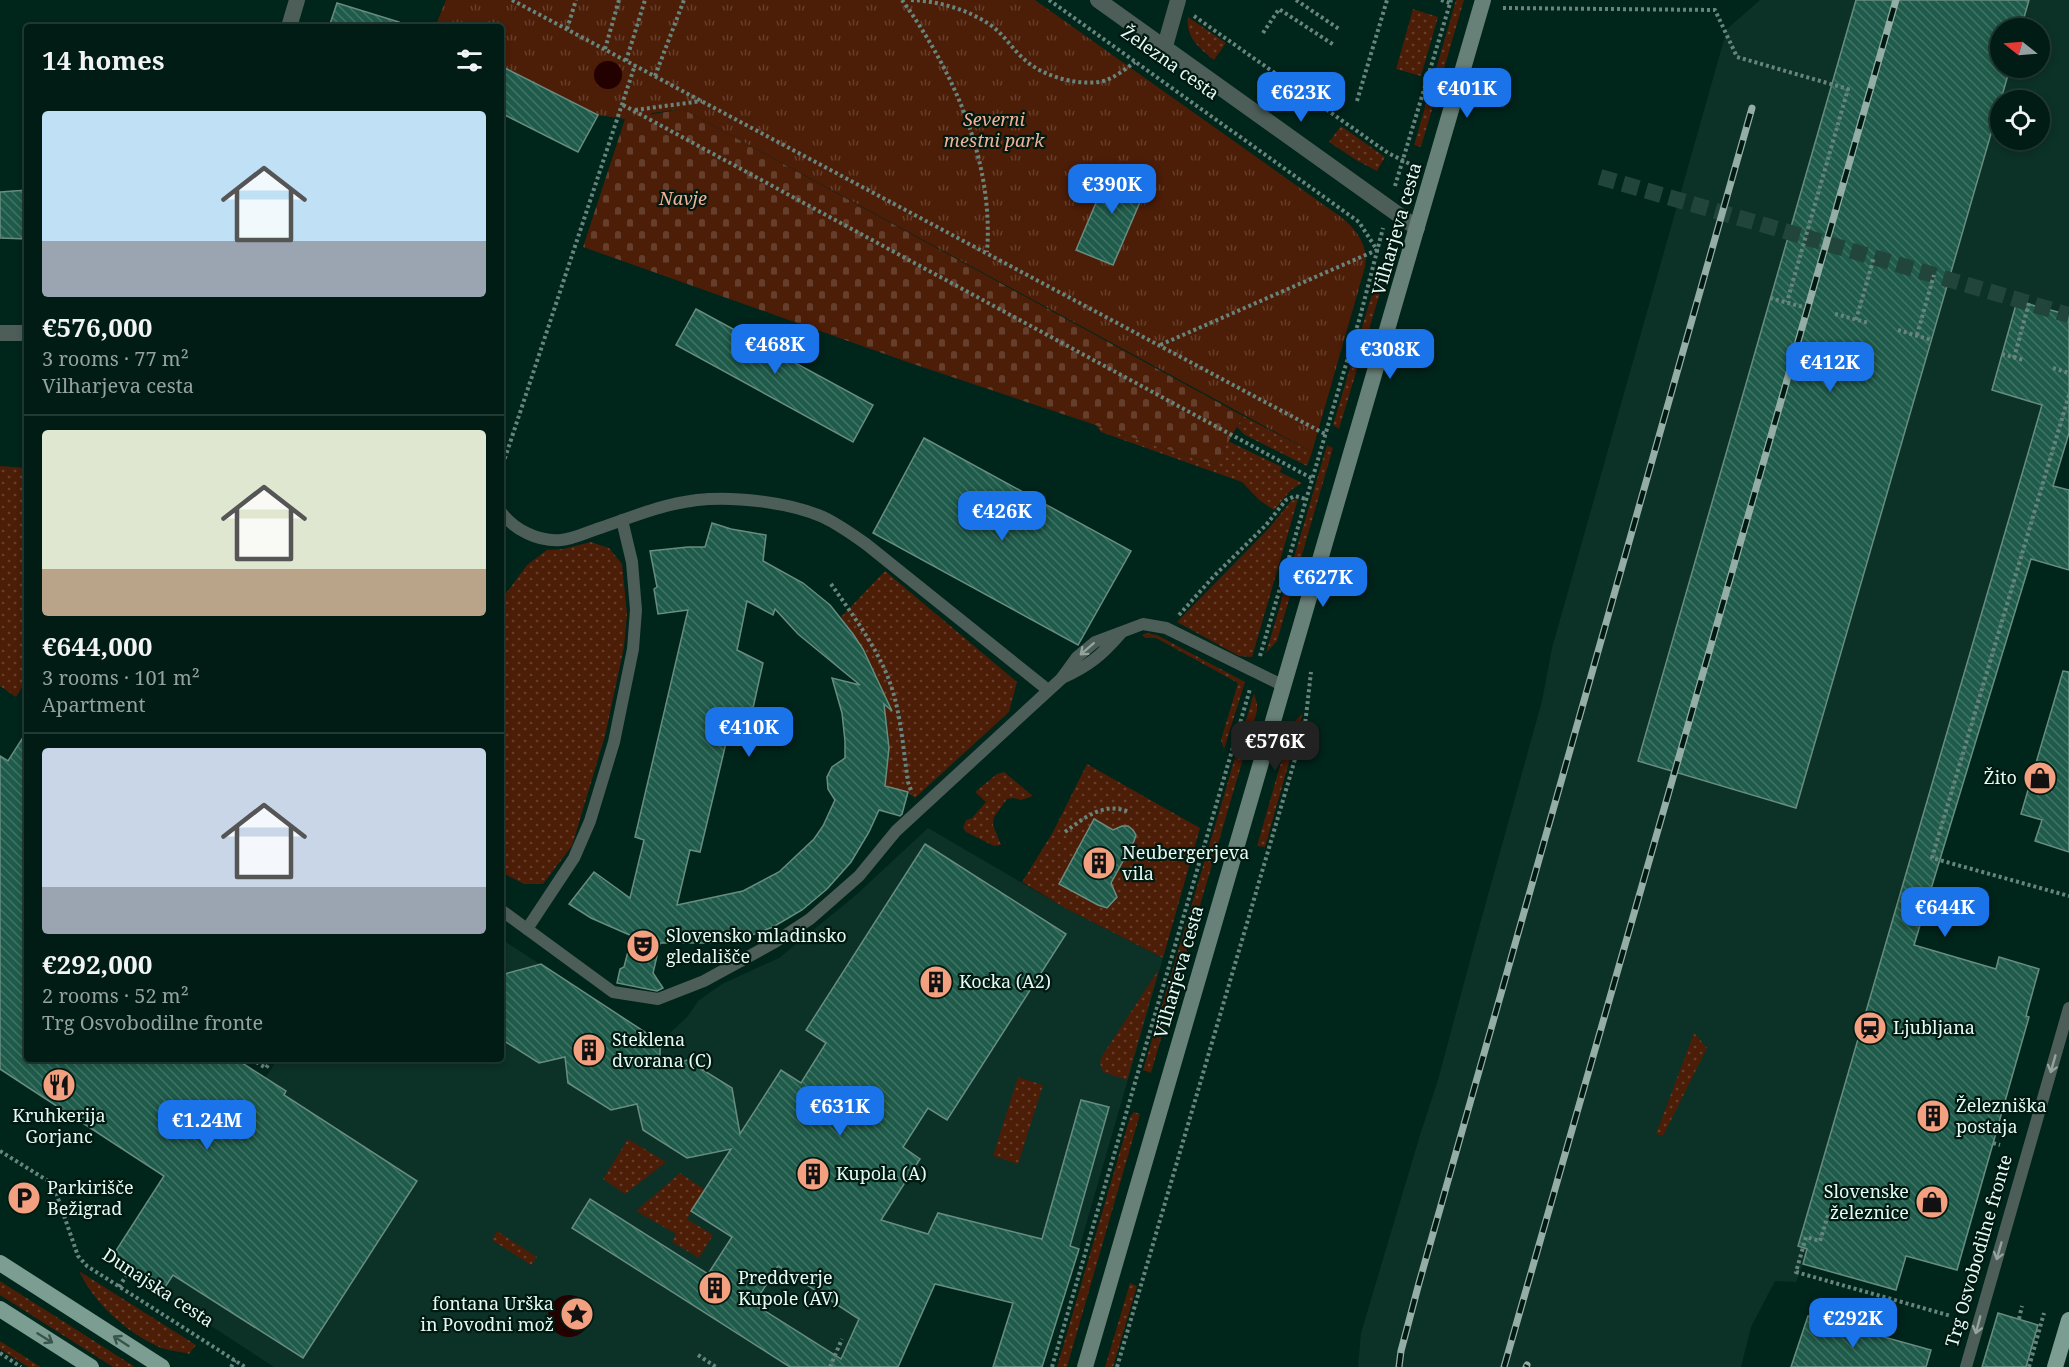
<!DOCTYPE html>
<meta charset="utf-8">
<style>
body{margin:0;font-family:"Noto Serif",serif;background:#0e2922;color:#f1f3f6;height:100vh;display:flex;flex-direction:column;font-size:22px;white-space:nowrap}
*{box-sizing:border-box;margin:0}
p{font-size:20px;color:#95a1a0}
.icon{flex:none;width:33px;height:33px;fill:none;stroke:currentColor;stroke-width:2;stroke-linecap:round;stroke-linejoin:round}
.map{position:relative;flex:1;overflow:hidden}
.drawer{position:absolute;left:24px;top:24px;width:480px;height:1038px;display:flex;flex-direction:column;background:#001c14;border-radius:6px;box-shadow:0 3px 9px #0003,0 0 0 2px #223a34}
.drawer>*{flex:none}
.needle{width:39px;rotate:287deg}
.tools{position:absolute;left:1990px;top:18px;display:grid;gap:12px}
.tools a{display:grid;place-items:center;width:60px;height:60px;border-radius:50%;background:#001c14;box-shadow:0 3px 9px #0003,0 0 0 2px #223a34;font-size:30px}
.price{position:absolute;translate:-50% -51px;padding:0 14px;border-radius:12px;background:#1a73e8;color:#fff;font-size:20px;line-height:39px;filter:drop-shadow(0 2px 3px #0008)}
.price::after{content:'';position:absolute;left:50%;top:36px;width:18px;height:14px;margin-left:-9px;background:inherit;clip-path:polygon(0 0,100% 0,50% 100%)}
.price.on{background:#222;color:#fff}
ul{padding:0;list-style:none}
li{display:grid;align-content:center;gap:12px;height:318px;padding:0 18px}
li+li{border-top:2px solid #223a34}
li span{display:grid;place-items:center;height:186px;border-radius:6px;color:#555}
li>.icon{margin-inline-start:auto}
span .icon{width:108px;height:108px;fill:#fffc;stroke-width:1}
li b{font-size:26px}
h2{display:flex;justify-content:space-between;align-items:center;height:72px;padding:0 18px;font-size:26px}
.map>svg:first-child{display:block}
</style>
<div class="map">
<svg width="2069" height="1367" viewBox="0 0 2069 1367">
<defs>
<pattern id="grass-dots" width="8" height="8" patternUnits="userSpaceOnUse" patternTransform="scale(1.5)"><rect width="8" height="8" fill="#4c1d07"/><path d="M2 2h.1M6 6h.1" fill="none" stroke="#663f2c" stroke-width="1.8" stroke-linecap="round"/></pattern>
<pattern id="cemetery-stones" width="16" height="16" patternUnits="userSpaceOnUse" patternTransform="scale(1.5)"><rect width="16" height="16" fill="#4c1d07"/><path d="M2 7V4a2 2 0 0 1 4 0v3zM10 15v-3a2 2 0 0 1 4 0v3z" fill="#663f2c"/></pattern>
<pattern id="park-tufts" width="24" height="20" patternUnits="userSpaceOnUse" patternTransform="scale(1.5)"><rect width="24" height="20" fill="#4c1d07"/><path d="M3 7l-1-3M5 7V3M7 7l1-3M15 17l-1-3M17 17v-4M19 17l1-3" fill="none" stroke="#663f2c"/></pattern>
<pattern id="building-back-hatch" width="6" height="6" patternUnits="userSpaceOnUse" patternTransform="scale(1.5)"><rect width="6" height="6" fill="#1f5b4a"/><path d="M-1 5l2 2M0 0l6 6M5-1l2 2" fill="none" stroke="#407365"/></pattern>
</defs>
<rect width="100%" height="100%" fill="#00251b"/>
<!-- built -->
<g fill="#0c3127" fill-rule="evenodd">
<path d="M1760 0H2069V435L1915 945 1963 959 1949 1008 1986 1004 1999 957 2039 969 2026 1016 2029 1017 1957 1270 1906 1256 1896 1290 1803 1264 1796 1282 1775 1281 1751 1327 1741 1367H1358L1361 1333 1420 1135 1438 1080 1475 942 1542 701 1552 648 1727 29ZM2001 28H2040V68H2001ZM2001 100H2040V140H2001Z"/>
<polygon points="928,828 1065,908 1163,958 1079,1249 939,1213 928,1234 837,1367 274,1367 110,1260 164,1176 136,1158 200,1059 236,1059 265,1078 278,1059 501,1059 501,939 660,1042 688,1016 698,1001 722,984 779,958 856,895"/>
</g>
<!-- grass -->
<g fill="url(#grass-dots)">
<polygon points="1456,0 1464,0 1421,147 1414,145"/>
<polygon points="1413,9 1438,17 1421,76 1396,69"/>
<path d="M1188 17 1226 43 1214 60C1200 49 1185 37 1188 17Z"/>
<polygon points="1341,126 1385,157 1377,171 1356,160 1329,142"/>
<polygon points="1376,280 1383,283 1339,429 1333,425"/>
<polygon points="1243,416 1312,452 1307,466 1245,435 1237,427"/>
<polygon points="1096,425 1215,465 1228,441 1282,467 1280,472 1302,483 1291,490 1274,510 1259,500 1242,482 1101,432"/>
<polygon points="1327,445 1333,448 1277,641 1266,653"/>
<polygon points="0,466 27,468 27,679 16,697 0,686"/>
<polygon points="1298,499 1252,657 1239,656 1177,622 1270,527 1291,501"/>
<polygon points="591,542 609,548 622,564 627,614 624,647 605,736 572,846 543,884 524,884 501,872 502,599 527,565 547,550 563,549"/>
<path d="M885 571 1017 682 1009 712 915 798 907 792 884 786C899 725 877 666 841 617Z"/>
<polygon points="1146,633 1157,635 1245,682 1224,749 1221,740 1238,683 1156,638 1145,638 1142,635"/>
<polygon points="1254,693 1257,704 1257,711 1151,1073 1143,1070"/>
<polygon points="1303,713 1265,847 1257,846 1292,724"/>
<polygon points="1087,764 1200,828 1163,958 1065,908 1022,882 1053,832"/>
<polygon points="1004,772 1033,796 1021,800 1014,798 1007,799 994,817 993,825 1001,845 994,846 966,832 963,828 966,820 972,818 986,802 975,792 997,774"/>
<polygon points="1159,969 1127,1080 1103,1072 1100,1063 1102,1056"/>
<polygon points="1694,1033 1707,1048 1663,1136 1656,1134"/>
<polygon points="1018,1077 1043,1085 1018,1164 993,1156"/>
<polygon points="1134,1112 1140,1114 1067,1367 1057,1367 1130,1117"/>
<polygon points="628,1139 666,1162 625,1194 603,1179"/>
<polygon points="680,1173 705,1190 687,1219 713,1235 699,1258 672,1242 676,1234 636,1211"/>
<polygon points="497,1231 537,1257 531,1265 492,1240"/>
<path d="M79 1271 196 1345 189 1354C179 1351 167 1351 157 1346 125 1331 94 1303 79 1271Z"/>
<polygon points="0,1281 135,1367 113,1367 0,1295"/>
<polygon points="1130,1283 1137,1286 1113,1367 1105,1367"/>
<polygon points="0,1341 41,1367 28,1367 0,1349"/>
</g>
<!-- cemetery -->
<polygon fill="url(#cemetery-stones)" points="683,109 1243,416 1215,465 913,364 583,247 625,119"/>
<!-- park -->
<path fill="url(#park-tufts)" d="M446 0H1035L1341 217C1357 230 1369 246 1365 267L1312 452 683 109 652 113 646 125 634 118 625 119 598 115 501 66V27H435Z"/>
<!-- water -->
<g fill="#230100">
<circle cx="608" cy="75" r="14"/>
<circle cx="569" cy="1316" r="21"/>
</g>
<!-- building -->
<g fill="url(#building-back-hatch)" stroke="#688d80" stroke-width="1.5" fill-rule="evenodd">
<polygon points="1856,0 2029,0 2021,28 2001,28 2001,68 2010,68 1796,808 1638,761"/>
<polygon points="337,3 399,22 398,27 329,27"/>
<polygon points="501,66 598,115 578,152 501,113"/>
<polygon points="1112,165 1149,181 1113,265 1076,250"/>
<polygon points="27,190 27,239 0,238 0,192"/>
<polygon points="2017,301 2069,315 2069,433 2053,486 2069,490 2069,570 2031,559 1914,945 1996,969 1999,957 2039,969 2026,1016 2029,1017 1957,1270 1906,1256 1896,1290 1803,1264 1807,1249 1798,1246 2042,405 1992,390"/>
<polygon points="696,309 873,405 853,442 676,345"/>
<polygon points="924,438 1131,551 1078,645 873,533"/>
<path d="M712 523 731 529 766 535 763 561 803 583 830 605 853 634 863 649 892 711 884 704 889 748 885 786 908 792 902 814 900 816 879 810 869 832 851 862 827 889 802 910 773 927 744 938 715 943H660L653 973 663 988 657 991 617 983 620 969 624 967 632 936 591 918 569 904 594 872 630 898 644 840 635 837 688 610 658 614 654 589 657 587 650 551 688 547H705ZM747 601 773 615 775 609 798 634 860 685 832 678 842 713 845 741V758L832 767 827 777 828 789 835 800 823 826 814 839 779 872 743 891 677 905 690 850 700 852 731 722 749 726 763 663 737 650Z"/>
<polygon points="2063,671 2069,672 2069,852 2035,841 2042,820 2021,814"/>
<polygon points="27,731 27,1059 236,1059 286,1091 284,1095 417,1181 303,1358 173,1275 161,1293 110,1260 164,1176 0,1069 0,756 8,761"/>
<polygon points="1094,819 1113,830 1122,826 1128,826 1133,830 1136,835 1134,841 1111,883 1117,897 1107,908 1098,905 1059,884"/>
<path d="M925 844 1066 934 947 1120 928 1108 903 1147 920 1159 881 1220 928 1234 938 1213 1042 1239 1081 1100 1109 1107 1070 1246 1079 1249 1042 1367H993L1013 1303 935 1284 898 1367H790L572 1228 590 1199 708 1274 732 1237 691 1211 731 1149 687 1158 643 1130 637 1104 611 1110 568 1083 565 1057 539 1063 501 1039V975L541 964 660 1042V1068L687 1060 732 1088 740 1134 781 1070 801 1083 826 1043 806 1030ZM778 1266 859 1319 841 1359 754 1304Z"/>
<polygon points="1998,1313 2038,1325 2026,1367 1982,1367"/>
<polygon points="1808,1316 1931,1350 1926,1367 1791,1367"/>
</g>
<g fill="none" stroke-linecap="round" stroke-linejoin="round">
<!-- pedestrian-tunnel -->
<polyline stroke="#22453b" stroke-width="16" stroke-dasharray="16 8" stroke-linecap="butt" points="1805,237 2069,315"/>
<!-- minor-tunnel -->
<polyline stroke="#22453b" stroke-width="16" stroke-dasharray="16 8" stroke-linecap="butt" points="1600,177 1805,237"/>
<!-- path -->
<g stroke="#68857d" stroke-width="4" stroke-dasharray="3 3" stroke-linecap="butt">
<polyline points="512,0 1325,434"/>
<path d="M902 0C954 72 994 162 987 252"/>
<path d="M911 0C938 1 966 9 989 24 1004 34 1012 49 1025 60 1043 76 1074 85 1099 82 1112 80 1124 70 1135 62"/>
<polyline points="1049,0 1359,222 1377,250 1160,345"/>
<polyline points="1296,0 1339,29"/>
<polyline points="1441,0 1450,3"/>
<polyline points="1503,8 1715,10 1737,57 1848,89 1787,302"/>
<polyline points="1194,16 1388,153 1412,165"/>
<polyline points="567,29 576,0"/>
<polyline points="1263,33 1279,9 1334,45"/>
<polyline points="605,49 619,0"/>
<polyline points="626,61 645,0"/>
<polyline points="655,76 684,0"/>
<polyline points="1357,101 1387,0"/>
<polyline points="623,105 1313,479"/>
<polyline points="635,110 702,101"/>
<polyline points="1395,186 1451,0"/>
<polyline points="1770,298 1803,307"/>
<polyline points="1835,314 1869,323"/>
<polyline points="1856,320 1874,257"/>
<polyline points="1898,330 1931,340"/>
<polyline points="1917,335 1934,275"/>
<polyline points="2002,354 2023,360"/>
<polyline points="2014,358 2029,303"/>
<polyline points="2053,368 2069,373"/>
<polyline points="2069,395 1932,858 2069,896"/>
<polyline points="501,470 635,65"/>
<path d="M831 584C852 614 876 646 889 680 901 712 903 748 908 782L912 793"/>
<polyline points="1179,615 1214,576 1266,525 1286,500 1295,496 1306,499"/>
<polyline points="1260,656 1360,317 1383,228"/>
<path d="M1065 832C1084 818 1104 801 1129 812"/>
<polyline points="251,1059 266,1068 272,1059"/>
<polyline points="1993,1143 2000,1145"/>
<polyline points="0,1151 53,1184 78,1256 87,1266 245,1367"/>
<polyline points="1828,1215 1820,1241 1806,1237 1796,1272 1951,1316"/>
<polyline points="119,1287 129,1271"/>
<polyline points="2019,1319 2022,1306"/>
<polyline points="0,1353 21,1367"/>
<polyline points="698,1355 716,1367"/>
<polyline points="231,1367 235,1360"/>
<polyline points="830,1367 842,1339"/>
<polyline points="1052,1367 1250,689"/>
<polyline points="1117,1367 1305,725 1311,672"/>
<polyline points="2029,1367 2044,1313"/>
</g>
<!-- service -->
<g stroke="#4d5d57" stroke-width="12">
<path d="M501 512C514 530 539 542 561 540 574 539 587 532 600 528 632 517 663 504 697 500 733 496 789 502 823 517 838 524 852 534 866 544L1048 690"/>
<path d="M1062 678C1089 666 1102 655 1121 633"/>
<polyline points="501,910 613,992 658,999 704,981 775,942 810,919 859,876 896,831 1061,679 1077,657 1095,642 1143,624 1166,628 1282,685"/>
<polyline points="527,929 574,858 590,821 614,742 633,649 636,610 632,562 622,520"/>
<polyline points="1966,1367 2069,1008"/>
</g>
<!-- minor -->
<g stroke="#4d5d57" stroke-width="16">
<polyline points="289,27 297,0"/>
<polyline points="1165,46 1178,0"/>
<polyline points="0,333 27,333"/>
</g>
<!-- tertiary -->
<polyline stroke="#4d5d57" stroke-width="16" points="1098,0 1417,228"/>
<!-- secondary -->
<polyline stroke="#688178" stroke-width="16" points="1085,1367 1483,0"/>
<!-- primary -->
<g stroke="#7c9d91" stroke-width="16">
<polyline points="0,1263 162,1367"/>
<polyline points="0,1309 91,1367"/>
<polyline points="2055,1367 2069,1320"/>
</g>
<!-- rail casing -->
<g stroke="#94aea6" stroke-width="7">
<g id="rail">
<polyline points="1399,1367 1401,1351 1419,1283 1752,108"/>
<polyline points="1504,1367 1896,0"/>
<polyline points="1526,1367 1527,1365"/>
</g>
</g>
<!-- rail -->
<use href="#rail" stroke="#001a12" stroke-width="4.5" stroke-dasharray="14" stroke-linecap="butt"/>
</g>
<!-- one-way arrows -->
<defs><path id="oneway-shaft" d="M-6 0H5M1.5-3L5.5 0L1.5 3" fill="none" stroke-width="1.6" stroke-linecap="round" stroke-linejoin="round" transform="scale(1.5)"/></defs>
<g stroke="#92a49d">
<use href="#oneway-shaft" transform="translate(1087 649) rotate(139)"/>
<use href="#oneway-shaft" transform="translate(2053 1064) rotate(106)"/>
<use href="#oneway-shaft" transform="translate(1999 1251) rotate(106)"/>
<use href="#oneway-shaft" transform="translate(1978 1325) rotate(105)"/>
</g>
<g stroke="#38554b">
<use href="#oneway-shaft" transform="translate(45 1338) rotate(32)"/>
<use href="#oneway-shaft" transform="translate(121 1341) rotate(-147)"/>
</g>
<!-- icons -->
<defs>
<g id="shop-disc" transform="scale(1.725)"><circle r="9.5" fill="#f2a07f" stroke="#001a12"/><path d="M-5-2.5h2.3a2.7 3.5 0 0 1 5.4 0H5L5.5 6h-11ZM-1.5-2.5h3a1.5 2.3 0 0 0-3 0Z" fill="#111"/></g>
<g id="building-disc" transform="scale(1.725)"><circle r="9.5" fill="#f2a07f" stroke="#001a12"/><path d="M-4-6H4V6H1V3H-1V6H-4ZM-2.5-4.3h1.7v1.8h-1.7ZM.8-4.3h1.7v1.8H.8ZM-2.5-1h1.7V.8h-1.7ZM.8-1h1.7V.8H.8Z" fill="#111"/></g>
<g id="theatre-disc" transform="scale(1.725)"><circle r="9.5" fill="#f2a07f" stroke="#001a12"/><path d="M-5-5.5Q0-4 5-5.5V0Q5 5 0 6Q-5 5-5 0ZM-3.3-2.5H-1v1.5H-3.3ZM1-2.5H3.3v1.5H1ZM-2.8 1Q0 5.5 2.8 1Z" fill="#111"/></g>
<g id="station-disc" transform="scale(1.725)"><circle r="9.5" fill="#f2a07f" stroke="#001a12"/><path d="M-3-6H3Q5-6 5-4V2Q5 4 3 4L4.5 6H3L1.5 4h-3L-3 6H-4.5L-3 4Q-5 4-5 2V-4Q-5-6-3-6ZM-3.5-4v3h7v-3ZM-3.5 1v1.5H-2V1ZM2 1v1.5H3.5V1Z" fill="#111"/></g>
<g id="restaurant-disc" transform="scale(1.725)"><circle r="9.5" fill="#f2a07f" stroke="#001a12"/><path d="M-5-6h1v4h1v-4h1v4h1v-4h1v5L-1.5 .5V6h-2V.5L-5-1ZM5-6V6H3V1.5H1.5Q1.5-4 5-6Z" fill="#111"/></g>
<g id="parking-disc" transform="scale(1.725)"><circle r="9.5" fill="#f2a07f" stroke="#001a12"/><path d="M-3.5-5.5H1a3.5 3.5 0 0 1 0 7H-1V5.5H-3.5ZM-1-3.4V-.6H.8a1.4 1.4 0 0 0 0-2.8Z" fill="#111"/></g>
<g id="sight-disc" transform="scale(1.725)"><circle r="9.5" fill="#f2a07f" stroke="#001a12"/><path d="M0-6L1.8-2.2L6-1.7L2.9 1.2L3.7 5.4L0 3.3L-3.7 5.4L-2.9 1.2L-6-1.7L-1.8-2.2Z" fill="#111"/></g>
</defs>
<g fill-rule="evenodd">
<use href="#shop-disc" x="2040" y="778"/>
<use href="#building-disc" x="1099" y="863"/>
<use href="#theatre-disc" x="643" y="946"/>
<use href="#building-disc" x="936" y="982"/>
<use href="#station-disc" x="1870" y="1028"/>
<use href="#building-disc" x="589" y="1050"/>
<use href="#restaurant-disc" x="59" y="1085"/>
<use href="#building-disc" x="1933" y="1116"/>
<use href="#building-disc" x="813" y="1174"/>
<use href="#parking-disc" x="24" y="1198"/>
<use href="#shop-disc" x="1932" y="1202"/>
<use href="#building-disc" x="715" y="1288"/>
<use href="#sight-disc" x="577" y="1314"/>
</g>
<g text-anchor="middle" stroke-width="4.5" stroke-linejoin="round" paint-order="stroke">
<!-- street labels -->
<g font-size="18" fill="#e6faf3" stroke="#001a12">
<text transform="translate(1170 63) rotate(35)" y="6">Železna cesta</text>
<text transform="translate(1397 229) rotate(-74)" y="6">Vilharjeva cesta</text>
<text transform="translate(1179 972) rotate(-74)" y="6">Vilharjeva cesta</text>
<text transform="translate(1979 1251) rotate(-74)" y="6">Trg Osvobodilne fronte</text>
<text transform="translate(158 1288) rotate(33)" y="6">Dunajska cesta</text>
</g>
<!-- park labels -->
<g font-size="18" font-style="italic" fill="#f2b096" stroke="#001a12">
<text x="994" y="126">Severni<tspan x="994" dy="21">mestni park</tspan></text>
<text x="683" y="205">Navje</text>
</g>
<!-- poi labels -->
<g font-size="18" fill="#e6faf3" stroke="#001a12" text-anchor="start">
<text x="2017" y="784" text-anchor="end">Žito</text>
<text x="1122" y="859">Neubergerjeva<tspan x="1122" dy="21">vila</tspan></text>
<text x="666" y="942">Slovensko mladinsko<tspan x="666" dy="21">gledališče</tspan></text>
<text x="959" y="988">Kocka (A2)</text>
<text x="1893" y="1034">Ljubljana</text>
<text x="612" y="1046">Steklena<tspan x="612" dy="21">dvorana (C)</tspan></text>
<text x="1956" y="1112">Železniška<tspan x="1956" dy="21">postaja</tspan></text>
<text x="59" y="1122" text-anchor="middle">Kruhkerija<tspan x="59" dy="21">Gorjanc</tspan></text>
<text x="836" y="1180">Kupola (A)</text>
<text x="47" y="1194">Parkirišče<tspan x="47" dy="21">Bežigrad</tspan></text>
<text x="1909" y="1198" text-anchor="end">Slovenske<tspan x="1909" dy="21">železnice</tspan></text>
<text x="738" y="1284">Preddverje<tspan x="738" dy="21">Kupole (AV)</tspan></text>
<text x="554" y="1310" text-anchor="end">fontana Urška<tspan x="554" dy="21">in Povodni mož</tspan></text>
</g>
</g>
</svg>
<div class="tools">
<a><svg class="needle" viewBox="-14 -14 28 28"><path d="M0-13l5 13h-10z" fill="#e53935"/><path d="M0 13l5-13h-10z" fill="#95a1a0"/></svg></a>
<a><svg class="icon" aria-label="locate" viewBox="0 0 24 24"><circle cx="12" cy="12" r="6"/><path d="M12 2v4M12 18v4M2 12h4M18 12h4"/></svg></a>
</div>
<b class="price" style="left:1467px;top:119px">€401K</b>
<b class="price" style="left:1301px;top:123px">€623K</b>
<b class="price" style="left:1112px;top:215px">€390K</b>
<b class="price" style="left:775px;top:375px">€468K</b>
<b class="price" style="left:1390px;top:380px">€308K</b>
<b class="price" style="left:1830px;top:393px">€412K</b>
<b class="price" style="left:1002px;top:542px">€426K</b>
<b class="price" style="left:1323px;top:608px">€627K</b>
<b class="price" style="left:749px;top:758px">€410K</b>
<b class="price on" style="left:1275px;top:772px">€576K</b>
<b class="price" style="left:1945px;top:938px">€644K</b>
<b class="price" style="left:840px;top:1137px">€631K</b>
<b class="price" style="left:207px;top:1151px">€1.24M</b>
<b class="price" style="left:1853px;top:1349px">€292K</b>
<section class="drawer">
<h2>14 homes<svg class="icon" aria-label="filters" viewBox="0 0 24 24"><path d="M4 7h16M4 17h16"/><circle cx="9" cy="7" r="2"/><circle cx="15" cy="17" r="2"/></svg></h2>
<ul>
<li><span style="background:linear-gradient(#bfe0f5 70%,#9aa5b1 0)"><svg class="icon" aria-label="home" viewBox="0 0 24 24"><path d="M3 11l9-7 9 7M6 9v11h12V9"/></svg></span><div><b>€576,000</b><p>3 rooms · 77 m²</p><p>Vilharjeva cesta</p></div></li>
<li><span style="background:linear-gradient(#dfe7d0 75%,#b9a48a 0)"><svg class="icon" aria-label="home" viewBox="0 0 24 24"><path d="M3 11l9-7 9 7M6 9v11h12V9"/></svg></span><div><b>€644,000</b><p>3 rooms · 101 m²</p><p>Apartment</p></div></li>
<li><span style="background:linear-gradient(#c9d6e8 75%,#9aa5b1 0)"><svg class="icon" aria-label="home" viewBox="0 0 24 24"><path d="M3 11l9-7 9 7M6 9v11h12V9"/></svg></span><div><b>€292,000</b><p>2 rooms · 52 m²</p><p>Trg Osvobodilne fronte</p></div></li>
</ul>
</section>
</div>
